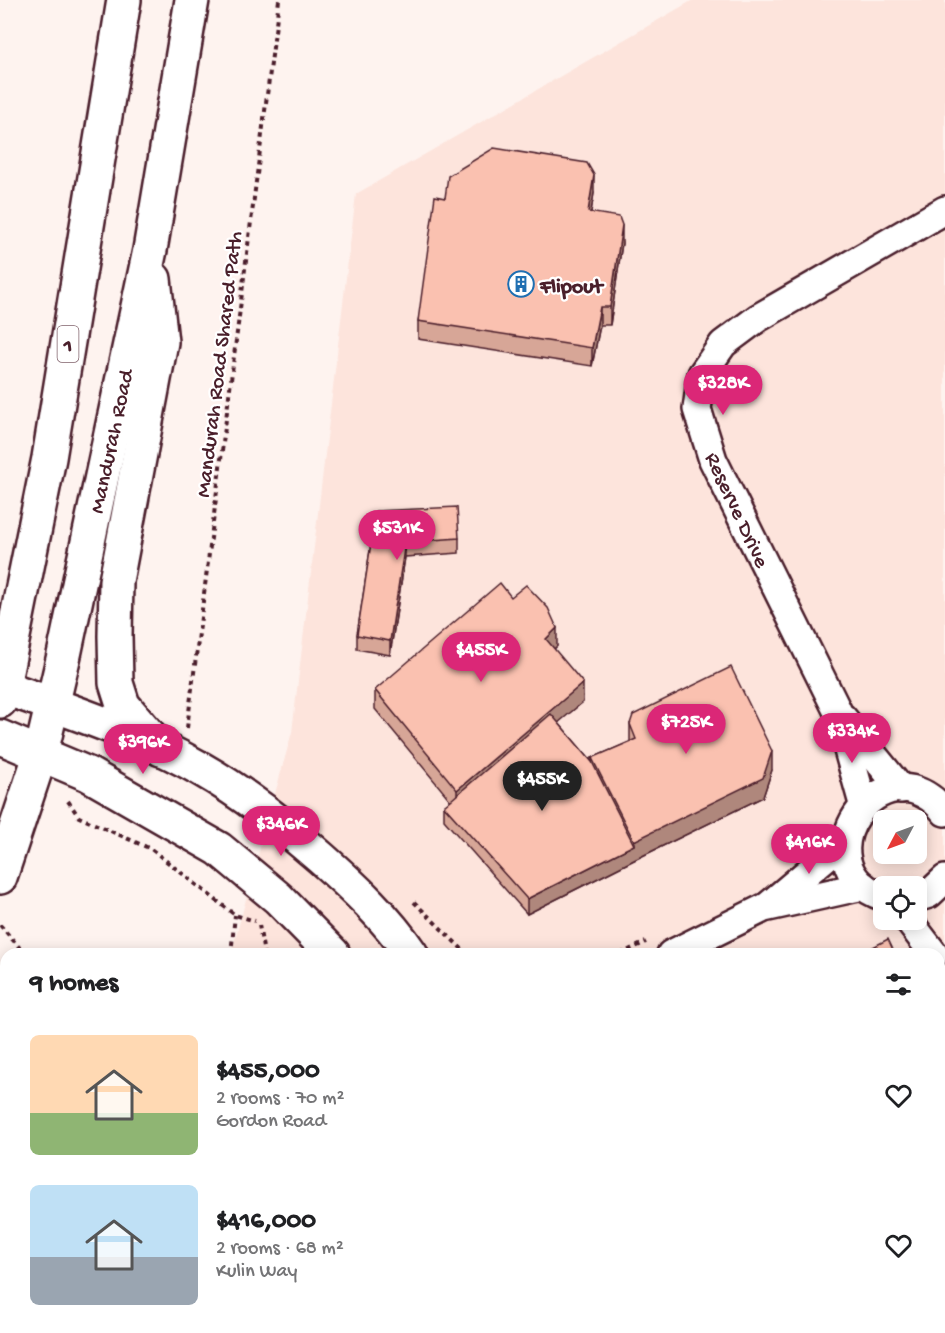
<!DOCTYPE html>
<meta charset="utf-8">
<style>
body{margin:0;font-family:"Gochi Hand",sans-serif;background:#f2f2f2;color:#202124;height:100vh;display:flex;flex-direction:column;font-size:22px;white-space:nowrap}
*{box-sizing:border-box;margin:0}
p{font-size:20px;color:#757577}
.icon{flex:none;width:33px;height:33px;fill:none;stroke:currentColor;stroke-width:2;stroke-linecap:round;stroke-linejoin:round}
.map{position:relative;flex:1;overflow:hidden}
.sheet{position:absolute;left:0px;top:948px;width:945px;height:386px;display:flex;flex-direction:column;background:#fff;border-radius:18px 18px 0 0;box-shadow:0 3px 15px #0003}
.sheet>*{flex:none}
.needle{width:39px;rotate:229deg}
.buttons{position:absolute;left:873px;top:810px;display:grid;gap:12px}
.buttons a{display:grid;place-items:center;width:54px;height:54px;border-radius:9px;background:#fff;box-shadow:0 3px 15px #0003;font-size:30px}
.price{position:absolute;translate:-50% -51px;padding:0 14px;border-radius:21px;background:#db2777;color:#fff;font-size:20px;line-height:39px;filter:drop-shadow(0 2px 3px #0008)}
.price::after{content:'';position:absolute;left:50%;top:36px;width:18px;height:14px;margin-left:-9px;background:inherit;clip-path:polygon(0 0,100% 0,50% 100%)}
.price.current{background:#222;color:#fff}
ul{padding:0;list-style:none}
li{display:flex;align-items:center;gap:18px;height:150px;padding:0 30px}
li span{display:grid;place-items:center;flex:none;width:168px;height:120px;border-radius:9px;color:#555}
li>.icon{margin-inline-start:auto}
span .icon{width:72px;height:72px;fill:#fffc;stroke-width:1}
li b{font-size:26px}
h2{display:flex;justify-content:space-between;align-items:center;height:72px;padding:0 30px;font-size:26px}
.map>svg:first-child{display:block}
</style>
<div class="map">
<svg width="945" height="1333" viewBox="0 0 945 1333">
<rect width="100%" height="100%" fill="#fef3ef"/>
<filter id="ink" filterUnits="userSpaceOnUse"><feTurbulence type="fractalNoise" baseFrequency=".0167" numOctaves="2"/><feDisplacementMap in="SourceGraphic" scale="12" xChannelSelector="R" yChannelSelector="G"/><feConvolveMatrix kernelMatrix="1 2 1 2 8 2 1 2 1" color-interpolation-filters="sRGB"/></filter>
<g filter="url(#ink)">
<!-- built -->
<path fill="#fde4dc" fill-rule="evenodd" d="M693 0H945V1333H0V1211L6 1201V1328H939V954H231L292 732 356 194ZM884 820H916V854H884ZM884 886H916V920H884Z"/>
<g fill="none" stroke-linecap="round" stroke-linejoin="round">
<!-- street casing -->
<g stroke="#4a1f2b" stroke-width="32">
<g id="street">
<polyline points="843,718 901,789"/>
<polyline points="863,804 837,710 713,460 697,409 702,374 723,344 758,318 945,210"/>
<path d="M884 897C795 868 881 735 945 812"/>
<polyline points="916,898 929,894 945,879"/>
<polyline points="768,906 846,840"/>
<polyline points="908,920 934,954"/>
<polyline points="671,954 764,908 863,886"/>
</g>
</g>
<!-- secondary casing -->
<g stroke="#4a1f2b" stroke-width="38">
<g id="secondary">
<path d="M0 686C67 710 139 733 201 769 245 794 283 825 321 858 354 887 387 918 411 954"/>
<polyline points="0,737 88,774 219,849 278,898 333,954"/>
<polyline points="505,1328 506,1333"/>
<polyline points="561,1328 562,1333"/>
</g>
</g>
<!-- highway casing -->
<g stroke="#4a1f2b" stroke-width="38">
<g id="highway">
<polyline points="154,279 161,342 116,581 115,636 116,683 123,705 161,749"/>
<polyline points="0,701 49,458 124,0"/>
<path id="s1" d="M0 877 41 753 64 655 150 250 192 0"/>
</g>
</g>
<!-- path -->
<g stroke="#4a1f2b" stroke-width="4" stroke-dasharray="4.5 4.5" stroke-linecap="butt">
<polyline points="187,728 279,0"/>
<polyline points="68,801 79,817 151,849 235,915 255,921"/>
<polyline points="414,902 467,954"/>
<polyline points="0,925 25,954"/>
<polyline points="259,925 264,954"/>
<polyline points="231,954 235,915"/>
<polyline points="620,954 646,942"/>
<polyline points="470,1328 471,1333"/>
</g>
<!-- street -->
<use href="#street" stroke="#fff" stroke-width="27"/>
<!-- secondary -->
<use href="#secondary" stroke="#fff" stroke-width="33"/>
<!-- highway -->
<use href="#highway" stroke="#fff" stroke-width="33"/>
</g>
<!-- wall -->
<g fill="#d7a697" stroke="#4a1f2b" stroke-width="1.5">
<polygon points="594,193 591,212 622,243 610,325 600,325 592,366 418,339 418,321 445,198"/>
<polygon points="376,511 459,538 459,553 405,557 390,655 357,649 357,635"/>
<polygon points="511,597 557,646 554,649 583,702 558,722 592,762 592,758 630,742 630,724 772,770 763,797 634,860 527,914 444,820 444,806 451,801 375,709 375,690"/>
<polygon points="197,1328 443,1328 444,1333 198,1333"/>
</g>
<!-- shaded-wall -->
<g fill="#af877b" stroke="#4a1f2b" stroke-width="1.5">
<polygon points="594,175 594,193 588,230 588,212"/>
<polygon points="622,225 622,243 610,325 610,307"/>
<polygon points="600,307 600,325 592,366 592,348"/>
<polygon points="405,542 405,557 390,655 390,641"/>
<polygon points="557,628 557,646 546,657 546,639"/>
<polygon points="583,683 583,702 457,808 457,790"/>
<polygon points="772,751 772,770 763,797 634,860 527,914 527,899 634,845 634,841"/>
<polygon points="942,1033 942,1048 939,1049 939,1034"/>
</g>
<!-- building -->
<g fill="#fac1b0" stroke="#4a1f2b" stroke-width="1.5">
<polygon points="494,148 587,163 594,175 588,212 619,217 622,225 610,307 600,307 592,348 418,321 435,196 445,198 448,176"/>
<polygon points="457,507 459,538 405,542 390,641 357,635 376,511"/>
<polygon points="500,583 511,597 526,585 548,608 557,628 546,639 583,683 457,790 375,690"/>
<polygon points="731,667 772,751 763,778 634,841 592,758 636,739 630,724 633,715"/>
<polygon points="551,714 592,762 634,845 527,899 444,806"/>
<polygon points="888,939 895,954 860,954"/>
<polygon points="945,1298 945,1333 879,1333 889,1328 939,1328 939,1301"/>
<polygon points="199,1328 443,1328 444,1333 201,1333"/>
</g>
</g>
<!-- icons -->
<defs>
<g id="building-ring" transform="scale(1.35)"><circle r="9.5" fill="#fff" stroke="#1f6fb2" stroke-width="1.5"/><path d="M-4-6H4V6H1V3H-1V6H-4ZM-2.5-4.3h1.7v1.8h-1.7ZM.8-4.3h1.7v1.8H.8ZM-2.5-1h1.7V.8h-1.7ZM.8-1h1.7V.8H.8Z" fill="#1f6fb2"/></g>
</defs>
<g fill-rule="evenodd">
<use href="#building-ring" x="521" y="284"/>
</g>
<g text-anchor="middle" stroke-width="4.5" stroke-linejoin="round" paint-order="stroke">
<!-- shield labels -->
<rect fill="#fff" stroke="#80626b" stroke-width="1.5" x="57.5" y="326" width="21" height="36" rx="4.5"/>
<g font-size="21" font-weight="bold" fill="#4a1f2b">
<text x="68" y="351">1</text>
</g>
<!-- poi labels -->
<g font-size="22" font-weight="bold" fill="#4a1f2b" stroke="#fff" text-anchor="start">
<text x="540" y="292">Flipout</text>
</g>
<!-- street labels -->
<g font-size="22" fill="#4a1f2b" stroke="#fff">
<text transform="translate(217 364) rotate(-83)" y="8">Mandurah Road Shared Path</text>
<text dy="8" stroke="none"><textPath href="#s1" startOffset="450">Mandurah Road</textPath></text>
<text transform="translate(739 509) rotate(65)" y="8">Reserve Drive</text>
</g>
</g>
</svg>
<div class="buttons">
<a><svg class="needle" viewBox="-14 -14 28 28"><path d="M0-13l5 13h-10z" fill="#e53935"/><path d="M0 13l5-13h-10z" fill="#757577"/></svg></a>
<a><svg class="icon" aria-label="locate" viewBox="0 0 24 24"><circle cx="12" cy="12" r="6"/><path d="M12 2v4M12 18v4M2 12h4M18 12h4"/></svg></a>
</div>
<b class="price" style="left:723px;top:416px">$328K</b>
<b class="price" style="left:397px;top:561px">$531K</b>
<b class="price" style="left:481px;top:683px">$455K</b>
<b class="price" style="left:686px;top:755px">$725K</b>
<b class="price" style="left:852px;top:764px">$334K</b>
<b class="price" style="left:143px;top:775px">$396K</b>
<b class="price current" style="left:542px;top:812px">$455K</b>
<b class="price" style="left:281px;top:857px">$346K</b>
<b class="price" style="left:809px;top:875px">$416K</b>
<section class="sheet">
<h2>9 homes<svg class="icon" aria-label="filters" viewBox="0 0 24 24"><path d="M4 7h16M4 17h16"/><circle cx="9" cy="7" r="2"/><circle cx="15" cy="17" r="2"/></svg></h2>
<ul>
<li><span style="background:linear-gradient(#ffd9b3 65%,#8fb573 0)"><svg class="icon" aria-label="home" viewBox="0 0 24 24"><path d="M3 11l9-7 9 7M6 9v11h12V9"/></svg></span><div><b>$455,000</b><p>2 rooms · 70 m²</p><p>Gordon Road</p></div><svg class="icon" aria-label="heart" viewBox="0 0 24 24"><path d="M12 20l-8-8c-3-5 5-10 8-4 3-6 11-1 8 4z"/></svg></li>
<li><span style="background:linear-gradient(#bfe0f5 60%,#9aa5b1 0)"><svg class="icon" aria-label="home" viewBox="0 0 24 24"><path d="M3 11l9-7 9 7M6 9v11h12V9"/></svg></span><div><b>$416,000</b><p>2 rooms · 68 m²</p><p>Kulin Way</p></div><svg class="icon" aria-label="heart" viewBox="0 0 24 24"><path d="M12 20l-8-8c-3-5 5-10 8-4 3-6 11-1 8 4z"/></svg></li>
</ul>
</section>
</div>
